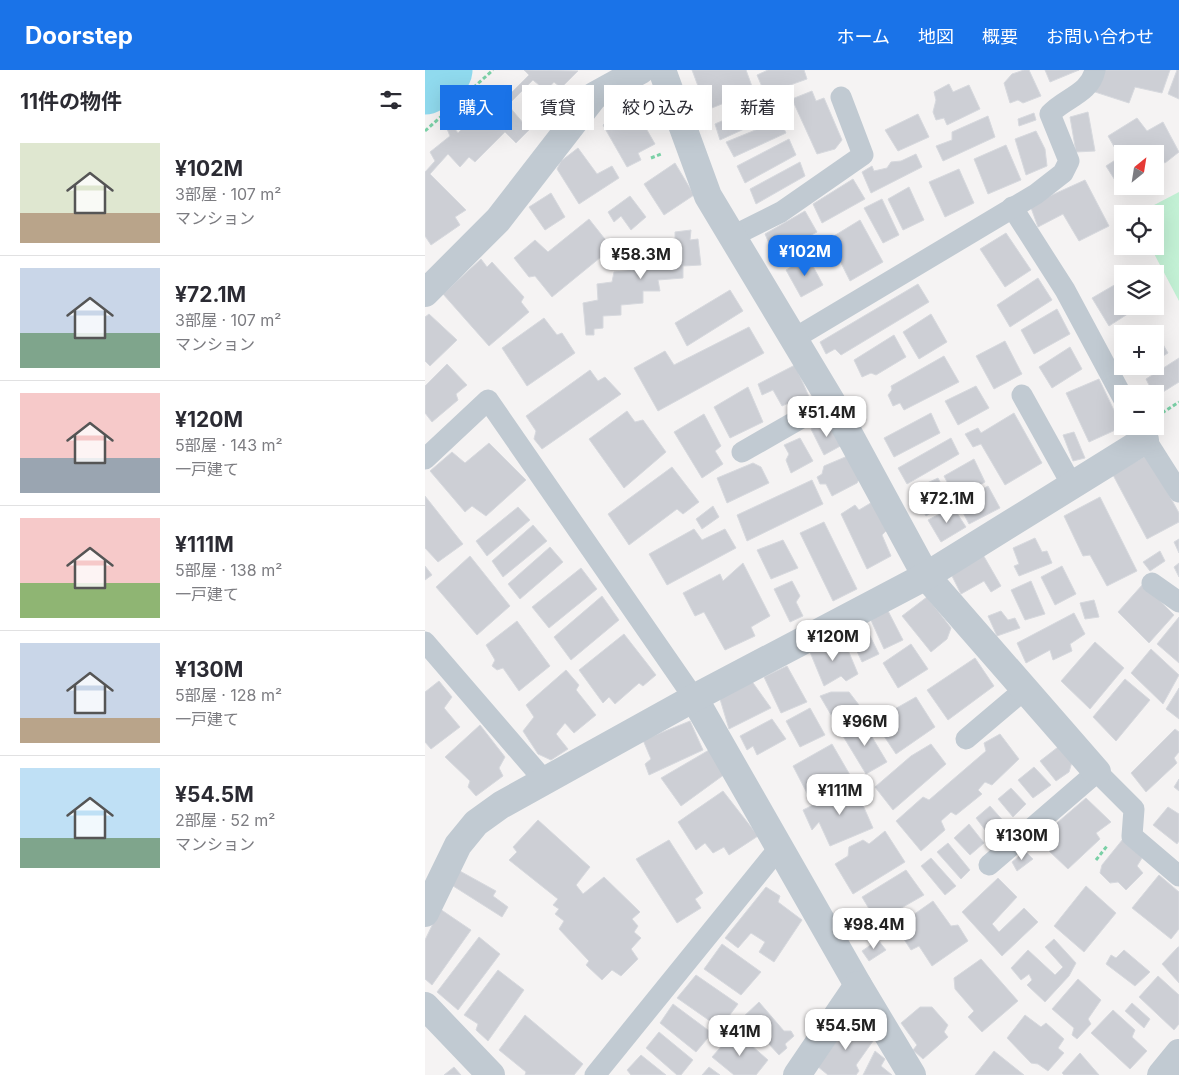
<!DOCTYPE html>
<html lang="ja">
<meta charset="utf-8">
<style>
body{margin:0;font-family:Inter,"Noto Sans JP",sans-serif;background:#f2f2f3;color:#2b2b33;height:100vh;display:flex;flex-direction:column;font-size:19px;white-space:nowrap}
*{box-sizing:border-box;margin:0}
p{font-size:16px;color:#7c7c81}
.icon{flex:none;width:28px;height:28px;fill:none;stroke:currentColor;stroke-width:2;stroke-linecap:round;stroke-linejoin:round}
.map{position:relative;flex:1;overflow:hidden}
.panel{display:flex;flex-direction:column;background:#fff;width:425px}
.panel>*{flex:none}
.top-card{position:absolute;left:15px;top:15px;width:475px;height:45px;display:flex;gap:10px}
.needle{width:32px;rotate:30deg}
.controls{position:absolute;left:689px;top:75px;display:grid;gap:10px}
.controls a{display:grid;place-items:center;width:50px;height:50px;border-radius:0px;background:#fff;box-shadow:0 5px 20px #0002;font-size:25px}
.price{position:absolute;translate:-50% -42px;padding:0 11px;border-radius:10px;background:#fff;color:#222;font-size:16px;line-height:32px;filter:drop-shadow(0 1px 2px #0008)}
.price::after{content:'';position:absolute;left:50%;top:30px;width:15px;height:11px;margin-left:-8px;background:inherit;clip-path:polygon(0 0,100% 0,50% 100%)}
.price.selected{background:#1a73e8;color:#fff}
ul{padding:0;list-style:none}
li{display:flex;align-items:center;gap:15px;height:125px;padding:0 20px}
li+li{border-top:1px solid #e1e1e2}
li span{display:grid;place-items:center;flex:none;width:140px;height:100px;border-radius:0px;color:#555}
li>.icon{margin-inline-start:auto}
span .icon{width:60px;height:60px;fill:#fffc;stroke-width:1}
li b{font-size:21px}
h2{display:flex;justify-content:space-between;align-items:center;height:60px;padding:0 20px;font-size:21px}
.pill{padding:0 18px;border-radius:0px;background:#fff;box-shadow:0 5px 20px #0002;font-size:18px;line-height:45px}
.pill.selected{background:#1a73e8;color:#fff}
header{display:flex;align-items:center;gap:30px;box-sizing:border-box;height:70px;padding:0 25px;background:#1a73e8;color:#fff}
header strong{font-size:24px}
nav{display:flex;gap:28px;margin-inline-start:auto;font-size:18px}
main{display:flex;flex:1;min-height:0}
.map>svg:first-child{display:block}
</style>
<header>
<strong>Doorstep</strong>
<nav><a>ホーム</a><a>地図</a><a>概要</a><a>お問い合わせ</a></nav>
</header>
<main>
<section class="panel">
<h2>11件の物件<svg class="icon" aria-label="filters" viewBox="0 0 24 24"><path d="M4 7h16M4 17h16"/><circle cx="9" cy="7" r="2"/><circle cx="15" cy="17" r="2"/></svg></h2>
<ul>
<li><span style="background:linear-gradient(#dfe7d0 70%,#b9a48a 0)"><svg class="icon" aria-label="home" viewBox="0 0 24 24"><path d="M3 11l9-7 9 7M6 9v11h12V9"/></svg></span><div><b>¥102M</b><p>3部屋 · 107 m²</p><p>マンション</p></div></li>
<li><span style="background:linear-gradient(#c9d6e8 65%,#7fa58c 0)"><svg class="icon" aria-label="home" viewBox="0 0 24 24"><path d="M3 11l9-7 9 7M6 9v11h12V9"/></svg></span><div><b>¥72.1M</b><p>3部屋 · 107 m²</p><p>マンション</p></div></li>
<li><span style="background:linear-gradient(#f6c9c9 65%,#9aa5b1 0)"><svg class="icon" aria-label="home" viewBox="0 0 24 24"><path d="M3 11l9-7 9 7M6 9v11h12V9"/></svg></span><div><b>¥120M</b><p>5部屋 · 143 m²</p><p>一戸建て</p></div></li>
<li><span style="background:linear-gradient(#f6c9c9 65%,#8fb573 0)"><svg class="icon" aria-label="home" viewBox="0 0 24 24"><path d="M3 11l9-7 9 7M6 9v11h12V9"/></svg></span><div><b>¥111M</b><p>5部屋 · 138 m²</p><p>一戸建て</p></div></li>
<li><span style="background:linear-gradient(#c9d6e8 75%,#b9a48a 0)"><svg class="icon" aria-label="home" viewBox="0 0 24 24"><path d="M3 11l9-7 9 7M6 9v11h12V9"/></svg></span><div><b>¥130M</b><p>5部屋 · 128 m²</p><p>一戸建て</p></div></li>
<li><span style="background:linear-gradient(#bfe0f5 70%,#7fa58c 0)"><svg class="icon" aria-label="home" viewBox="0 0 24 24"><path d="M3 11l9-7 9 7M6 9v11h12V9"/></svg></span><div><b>¥54.5M</b><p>2部屋 · 52 m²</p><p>マンション</p></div></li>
</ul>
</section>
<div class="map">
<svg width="754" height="1005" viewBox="0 0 754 1005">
<rect width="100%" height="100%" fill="#f5f3f3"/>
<!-- green -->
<polygon fill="#c3f1d5" points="754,122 754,231 725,176 730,176 730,144 712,144"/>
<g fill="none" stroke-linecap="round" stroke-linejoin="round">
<!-- river -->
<polyline stroke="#90daee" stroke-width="61" points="0,14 17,0"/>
</g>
<!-- building -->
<g fill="#cdcfd5" stroke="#d7d9de">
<polygon points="99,0 153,1 136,18 129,12 121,21 108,10 83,35 104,60 91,73 80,62 50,92 44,87 35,97 23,84 5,104 41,140 30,147 35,155 6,175 0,166 0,102 10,91 5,82 25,66 22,59 27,55 33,63 72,23 79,30 104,5"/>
<polygon points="267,0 321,0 332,30 313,38 309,29 282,40"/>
<polygon points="379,0 382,9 340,24 332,5 343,0"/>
<polygon points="599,0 604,0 616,26 598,33 593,30 585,33 579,13 587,4"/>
<polygon points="620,0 654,0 625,12"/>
<polygon points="675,0 745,0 737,23 710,17 704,33 667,21"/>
<polygon points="752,0 754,0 754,29 743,24"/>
<polygon points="524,14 528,22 544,15 555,39 522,55 519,48 511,50 508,42 511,30 509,22"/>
<polygon points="263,17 272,40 263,41 255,21"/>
<polygon points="387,21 391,31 399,28 417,70 410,79 392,84 367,29"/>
<polygon points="347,29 352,44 295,70 290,54"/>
<polygon points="207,34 230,74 213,83 216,90 202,97 178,55 192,47 195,40"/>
<polygon points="663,42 670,81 651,82 645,47"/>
<polygon points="609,43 611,50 594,56 593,49"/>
<polygon points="493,44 504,67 473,81 460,60"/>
<polygon points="563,46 570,67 518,91 511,76 527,70 527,62"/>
<polygon points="712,48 722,61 738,52 754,82 740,93 734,89 730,91 730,84 698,84 698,113 693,115 681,96 695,87 683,66"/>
<polygon points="355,50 361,63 309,87 301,72"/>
<polygon points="611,61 620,79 622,96 601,105 590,69"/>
<polygon points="364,69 371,85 320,113 312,96"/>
<polygon points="581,75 596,110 563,124 549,89"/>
<polygon points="153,78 172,104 187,96 194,108 154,134 132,99 136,91"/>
<polygon points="491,84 497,97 446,123 437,102 447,96 449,101 462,98 466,92 476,91"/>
<polygon points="375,92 380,106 331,134 325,119"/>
<polygon points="250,93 269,125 239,145 219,114"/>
<polygon points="534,99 549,133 520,147 504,112"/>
<polygon points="428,109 440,129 397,153 388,134"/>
<polygon points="660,110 684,156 654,171 638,144 613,157 605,135"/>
<polygon points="484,117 499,150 478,160 463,129"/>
<polygon points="126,123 140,147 120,160 104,137"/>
<polygon points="205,126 221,147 206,160 196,146 189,152 183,142"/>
<polygon points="457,129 474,165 458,173 439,138"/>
<polygon points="380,141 392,162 349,185 340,164"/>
<polygon points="164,149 187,178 127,227 110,206 104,207 89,188 110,170 123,182"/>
<polygon points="435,150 458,192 425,211 404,169"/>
<polygon points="266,160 265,170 273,169 276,195 258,196 258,208 233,210 235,221 218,221 218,233 196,235 196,245 178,246 178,258 169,259 169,265 161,265 158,233 173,230 172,214 187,212 189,202 211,200 214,189 226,190 232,179 250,175 250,162"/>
<polygon points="581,163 606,200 580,217 555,179"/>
<polygon points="383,187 398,215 376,227 361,200"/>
<polygon points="56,189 62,197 67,192 99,227 96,232 104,242 64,276 18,224"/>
<polygon points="613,208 627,230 585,257 572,235"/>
<polygon points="698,210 698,236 715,236 684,256 667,228"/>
<polygon points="493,214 504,232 416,285 410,279 401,284 395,272"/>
<polygon points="305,220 318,241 262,276 250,253"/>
<polygon points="632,239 645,264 609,284 596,260"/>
<polygon points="4,244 32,270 5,296 0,291 0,247"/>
<polygon points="506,244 522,272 494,289 478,262"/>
<polygon points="119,248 132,265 137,263 150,283 102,316 77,278"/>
<polygon points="324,257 339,283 233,341 209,298 240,281 249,295"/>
<polygon points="732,264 743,283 730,291 730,265"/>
<polygon points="469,265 481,287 451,305 446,303 437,307 429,290"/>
<polygon points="580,271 597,304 569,319 551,286"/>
<polygon points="645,277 657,299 627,318 614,297"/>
<polygon points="519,286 534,312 479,340 475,333 468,336 463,325 467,320 466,316"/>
<polygon points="754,288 754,312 730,327 721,309"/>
<polygon points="22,294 42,315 31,324 33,330 7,352 0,343 0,316"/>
<polygon points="370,295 385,329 374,335 368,331 357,336 348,320 337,325 333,314"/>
<polygon points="710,296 722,296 713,302"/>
<polygon points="165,300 173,311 180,307 196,324 117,379 109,369 111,361 101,346"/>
<polygon points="674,309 697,357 664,372 641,323"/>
<polygon points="551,316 564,338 533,355 520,331"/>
<polygon points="323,317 338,352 305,368 289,337"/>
<polygon points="202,341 210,352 218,350 241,382 199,418 164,369"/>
<polygon points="506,343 515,363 469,387 459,368"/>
<polygon points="589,343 617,393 580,415 556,374 548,377 540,364 553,358 556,363"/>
<polygon points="279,344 296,376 290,381 298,394 277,408 249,362"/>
<polygon points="397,353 410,358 419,374 399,385 386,359"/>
<polygon points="649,362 660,388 648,391 638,365"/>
<polygon points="375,368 388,391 366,403 361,390 364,384 359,375"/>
<polygon points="526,368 534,384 482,414 473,398"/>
<polygon points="64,373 101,410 61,446 47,436 40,442 5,401 27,382 40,393"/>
<polygon points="425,385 436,406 432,413 407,426 401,414 395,414 392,407 397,404 399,396"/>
<polygon points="722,385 754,443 754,452 722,469 688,405"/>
<polygon points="549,389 560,412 531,429 519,406"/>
<polygon points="328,393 336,397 344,413 302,433 292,408"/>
<polygon points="247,397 274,432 258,444 252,439 204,475 183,444"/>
<polygon points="513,408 525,431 501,446 487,420"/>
<polygon points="387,410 398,434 322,471 312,445"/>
<polygon points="563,416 575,438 544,454 533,433"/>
<polygon points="0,426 38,474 13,492 0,478"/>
<polygon points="675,427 712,501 682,516 665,485 658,486 639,446"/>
<polygon points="449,431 462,460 457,465 466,486 442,499 416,444 430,435 434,440"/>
<polygon points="288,436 294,447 277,459 271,449"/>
<polygon points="93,437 105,450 62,486 51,471"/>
<polygon points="528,437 541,457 516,472 503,450"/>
<polygon points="399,452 432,519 408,531 375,463"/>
<polygon points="108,455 122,471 78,507 67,491"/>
<polygon points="269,459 277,470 300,459 311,478 242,515 224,484"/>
<polygon points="610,468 617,482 622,481 627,493 594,506 589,496 594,494 588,478"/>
<polygon points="754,469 754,483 749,472"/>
<polygon points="358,470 373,498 346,509 332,480"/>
<polygon points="125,477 138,492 95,529 83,514"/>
<polygon points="735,481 740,491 725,501 718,492"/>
<polygon points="557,483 576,516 566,522 559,511 536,524 525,502"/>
<polygon points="45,486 85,536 52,565 11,517"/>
<polygon points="318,493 345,546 326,557 330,566 300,580 279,542 270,546 258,523 295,504 298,511"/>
<polygon points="754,493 754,507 749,497"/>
<polygon points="0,496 7,505 0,510"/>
<polygon points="637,496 651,524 630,535 616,507"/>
<polygon points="156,498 172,519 124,558 107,537"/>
<polygon points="367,511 375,526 371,532 378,546 365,552 349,519"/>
<polygon points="606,511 620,544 600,550 586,520"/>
<polygon points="718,514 749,545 724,573 693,542"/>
<polygon points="177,526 194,550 146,590 129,567"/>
<polygon points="502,527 526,558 522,569 506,582 477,546"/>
<polygon points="669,530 674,547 660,549 655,533"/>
<polygon points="462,539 478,570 459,579 445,548"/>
<polygon points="576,541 583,550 590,548 595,558 572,566 563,546"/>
<polygon points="649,543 660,564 645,574 647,581 628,590 625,580 601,593 592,573"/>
<polygon points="754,547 754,593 732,574"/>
<polygon points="92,551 125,596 94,621 78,598 72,600 67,596 70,590 61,575"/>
<polygon points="439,554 454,584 437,592 423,562"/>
<polygon points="199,564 231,605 218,616 214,613 190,634 184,627 178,633 154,600"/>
<polygon points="409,566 418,580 423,580 433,604 421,611 416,606 399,616 385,582 394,578 395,571"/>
<polygon points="670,572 699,598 665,639 636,611"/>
<polygon points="486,574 503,599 473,618 458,593"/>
<polygon points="726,579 754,605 738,634 706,603"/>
<polygon points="550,588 569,616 523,650 502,620"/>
<polygon points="362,596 382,632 356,643 339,607"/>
<polygon points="141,600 154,615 151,620 171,645 149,663 140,653 131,664 143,679 126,690 113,684 98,661 109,647 101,635"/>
<polygon points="700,609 725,630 691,671 668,647"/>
<polygon points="326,610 346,638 304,659 295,629"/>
<polygon points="14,611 27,627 19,638 35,657 6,679 0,672 0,622"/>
<polygon points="754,618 754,649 741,639"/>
<polygon points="406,622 424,622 437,639 412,655 395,626"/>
<polygon points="491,627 510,657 471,684 459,666 468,660 461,644"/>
<polygon points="385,638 400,665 375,677 361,651"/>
<polygon points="347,649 361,669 332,685 328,676 322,680 315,666"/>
<polygon points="444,650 451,660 447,667 462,692 441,704 418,666"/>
<polygon points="265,651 278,680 224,705 220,694 226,689 218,670"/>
<polygon points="55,655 80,687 74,698 78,706 51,726 43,717 45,711 20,687"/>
<polygon points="750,659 754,662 754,682 749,688 752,693 721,722 706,703"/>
<polygon points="575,664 594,689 567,715 560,712 553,720 557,724 531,745 526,742 516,751 520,760 496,781 471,751 498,727 504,730 561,681 559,673"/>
<polygon points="407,674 425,705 384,727 368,696"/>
<polygon points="506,674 521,694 468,740 450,717 486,686"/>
<polygon points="637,674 648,689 644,702 631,711 615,691"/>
<polygon points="284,680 300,704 256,736 236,708"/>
<polygon points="609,697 626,715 608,728 593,710"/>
<polygon points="754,709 754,721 749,717"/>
<polygon points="429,715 448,758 405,776 394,752 387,760 378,740"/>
<polygon points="586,718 601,734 588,747 573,729"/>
<polygon points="298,721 333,766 304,785 299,777 288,783 280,773 271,780 253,752"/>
<polygon points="661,728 686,752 671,763 675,769 643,799 624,781 628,774 619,764"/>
<polygon points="565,736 581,754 578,764 567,769 551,748"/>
<polygon points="743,737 754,744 754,771 752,774 728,755"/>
<polygon points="113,750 165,797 151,815 158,824 179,807 215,842 207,849 213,856 209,862 216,868 206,879 213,889 196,906 187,900 177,910 161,895 164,891 134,859 139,851 130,844 134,839 128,835 133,829 84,790 92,782 88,777"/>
<polygon points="544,754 559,773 545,785 529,768"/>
<polygon points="460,761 480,792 428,824 410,794 423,786 424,777 438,770 444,774"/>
<polygon points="698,769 717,788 712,796 718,803 701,820 693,812 685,813 675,803 677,795"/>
<polygon points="244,770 278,823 270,829 276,838 252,853 211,789"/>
<polygon points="523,773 545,800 536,809 512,782"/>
<polygon points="600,781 608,789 592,801 587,792"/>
<polygon points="506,788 531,816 520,825 496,796"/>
<polygon points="33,800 71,821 68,826 83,837 77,847 25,814"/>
<polygon points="481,800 499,825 452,852 437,827"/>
<polygon points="734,805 754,822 754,859 746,869 707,838"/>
<polygon points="573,808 592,827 567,854 574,862 599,838 613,852 577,886 537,842"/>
<polygon points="661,816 691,843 659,882 629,856"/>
<polygon points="341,817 355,826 353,832 377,850 349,892 334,882 340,872 326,863 313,878 300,868"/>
<polygon points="508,831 526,856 533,855 543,871 507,896 494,876 486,880 471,857"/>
<polygon points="15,839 46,860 7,915 0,909 0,870"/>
<polygon points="54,867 75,884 33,940 12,922"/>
<polygon points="629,869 651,893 644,906 620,932 602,915 607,910 604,904 596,910 586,898 603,880 630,905 638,897 620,877"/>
<polygon points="453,870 461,880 444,891 437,881"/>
<polygon points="297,874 336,902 316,925 279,899"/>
<polygon points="753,877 754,877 754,913 737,894"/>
<polygon points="699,880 725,902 710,916 681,894 686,885 691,888"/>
<polygon points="556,889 593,931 557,962 543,947 549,941 530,919 529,908"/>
<polygon points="73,900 99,920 63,971 51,960 53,954 39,945"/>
<polygon points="271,905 313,934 295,958 252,928"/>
<polygon points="733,906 754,925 754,954 749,960 714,927"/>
<polygon points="653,909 676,930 663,949 666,954 652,969 647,965 649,958 627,939"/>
<polygon points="334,932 359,961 366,961 369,966 360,974 362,978 354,985 342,972 337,975 316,949"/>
<polygon points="707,933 725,949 719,958 700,941"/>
<polygon points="248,934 287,963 271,982 235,953"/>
<polygon points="495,937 507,937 523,955 519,962 523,967 498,989 488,980 492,975 476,953"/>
<polygon points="688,940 710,960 707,967 722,981 705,999 666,963"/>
<polygon points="100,945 158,994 149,1005 100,1005 101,1002 74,980"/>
<polygon points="600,945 616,957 621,953 639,969 633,978 639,983 623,1001 613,994 606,993 582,968"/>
<polygon points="426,946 439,956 436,963 448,971 431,995 434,1001 431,1005 403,1005 392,996"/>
<polygon points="310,961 343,990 331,1005 309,1005 287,987"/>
<polygon points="234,962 268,990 256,1005 252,1005 221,978"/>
<polygon points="450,981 460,989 456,996 467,1005 438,1005"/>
<polygon points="569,981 599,1005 550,1005"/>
<polygon points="655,983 674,1005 639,1005 637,1003"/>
<polygon points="216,985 241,1005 206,1005 202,1000"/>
<polygon points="29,997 36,1005 19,1005"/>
<polygon points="284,997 295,1005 277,1005"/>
</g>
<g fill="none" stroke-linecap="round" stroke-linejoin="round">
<!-- path -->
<g stroke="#7ad0a6" stroke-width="3" stroke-dasharray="4 2.5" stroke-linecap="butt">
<polyline points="0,61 68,0"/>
<polyline points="226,88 236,84"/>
<polyline points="737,343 754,332"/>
<polyline points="671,790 682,776"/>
</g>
<!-- lane -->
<g stroke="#c1cad2" stroke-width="21">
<polyline points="587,137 640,220 698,328"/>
<polyline points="308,166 356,142 438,85 416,27"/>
<path d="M370 268 611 124 638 103 644 91 625 44C639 28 665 24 670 0"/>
<polyline points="597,325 647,415"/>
<polyline points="712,356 754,422"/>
<polyline points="317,382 406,331"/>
<polyline points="0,389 63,330 269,628"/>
<polyline points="727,513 754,532"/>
<polyline points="0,572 119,710"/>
<polyline points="541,669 600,619"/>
<polyline points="564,795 672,702 709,739 707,766 754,806"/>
<polyline points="170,1005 354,778"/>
</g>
<!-- street -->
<g stroke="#c1cad2" stroke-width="28">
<polyline points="237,0 283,126 406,331 501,506 672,702"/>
<polyline points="0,223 73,150 169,26 216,0"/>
<polyline points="269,628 433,915 487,1005"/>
<polyline points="0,843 33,775 51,753 76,735 269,628 501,506 720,370"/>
<polyline points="0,936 66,1005"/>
<polyline points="372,1005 433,915"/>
<polyline points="736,1005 754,983"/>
</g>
</g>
</svg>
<div class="controls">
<a><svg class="needle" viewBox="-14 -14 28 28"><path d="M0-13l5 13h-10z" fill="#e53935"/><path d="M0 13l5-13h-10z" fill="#7c7c81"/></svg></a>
<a><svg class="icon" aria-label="locate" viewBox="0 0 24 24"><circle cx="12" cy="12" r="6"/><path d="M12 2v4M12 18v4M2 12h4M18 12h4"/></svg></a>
<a><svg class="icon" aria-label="layers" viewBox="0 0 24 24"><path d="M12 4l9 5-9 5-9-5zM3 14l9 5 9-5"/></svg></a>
<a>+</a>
<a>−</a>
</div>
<b class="price selected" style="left:380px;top:207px">¥102M</b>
<b class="price" style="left:216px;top:210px">¥58.3M</b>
<b class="price" style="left:402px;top:368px">¥51.4M</b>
<b class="price" style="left:522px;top:454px">¥72.1M</b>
<b class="price" style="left:408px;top:592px">¥120M</b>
<b class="price" style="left:440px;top:677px">¥96M</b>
<b class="price" style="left:415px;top:746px">¥111M</b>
<b class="price" style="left:597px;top:791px">¥130M</b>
<b class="price" style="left:449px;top:880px">¥98.4M</b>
<b class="price" style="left:421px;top:981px">¥54.5M</b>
<b class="price" style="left:315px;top:987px">¥41M</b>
<div class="top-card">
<a class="pill selected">購入</a>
<a class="pill">賃貸</a>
<a class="pill">絞り込み</a>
<a class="pill">新着</a>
</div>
</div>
</main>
